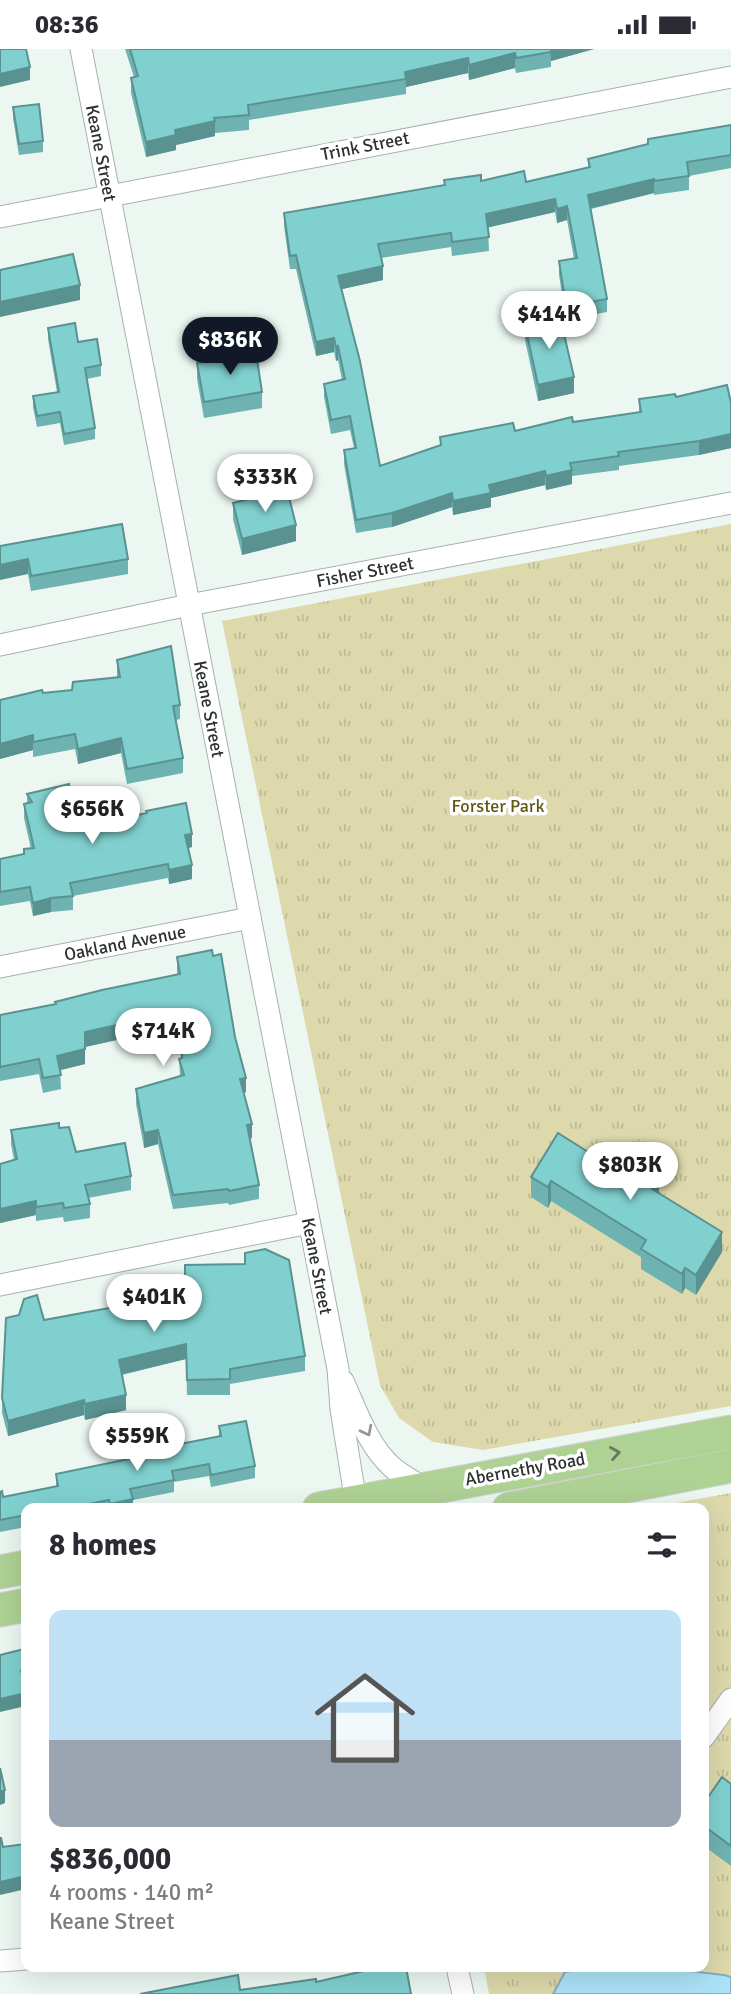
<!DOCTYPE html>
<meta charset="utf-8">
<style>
body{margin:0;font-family:Signika,sans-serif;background:#f7f7f7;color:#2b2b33;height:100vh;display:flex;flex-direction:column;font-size:26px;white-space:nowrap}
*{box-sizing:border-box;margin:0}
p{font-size:23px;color:#7c7c81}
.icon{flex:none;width:38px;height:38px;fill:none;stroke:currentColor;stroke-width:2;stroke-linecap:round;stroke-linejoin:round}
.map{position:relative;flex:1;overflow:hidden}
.panel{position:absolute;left:21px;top:1454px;width:688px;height:469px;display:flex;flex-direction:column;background:#fff;border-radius:14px;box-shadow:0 7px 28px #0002}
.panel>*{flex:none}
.price{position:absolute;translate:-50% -60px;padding:0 16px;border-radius:24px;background:#fff;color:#222;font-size:23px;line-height:46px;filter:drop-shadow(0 2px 4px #0008)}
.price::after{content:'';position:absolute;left:50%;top:42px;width:21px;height:16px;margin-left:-10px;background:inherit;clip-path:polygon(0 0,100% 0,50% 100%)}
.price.on{background:#111827;color:#fff}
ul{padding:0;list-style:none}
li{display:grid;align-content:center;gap:14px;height:371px;padding:0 28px}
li+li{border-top:2px solid #e1e1e2}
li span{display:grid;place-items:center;height:217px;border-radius:14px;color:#555}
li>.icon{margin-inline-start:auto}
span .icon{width:126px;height:126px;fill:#fffc;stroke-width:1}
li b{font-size:30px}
h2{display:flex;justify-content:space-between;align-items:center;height:84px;padding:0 28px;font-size:30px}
.status{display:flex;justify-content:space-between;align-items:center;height:49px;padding:0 35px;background:#fff;direction:ltr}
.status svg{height:19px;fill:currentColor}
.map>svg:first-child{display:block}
</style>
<div class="status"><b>08:36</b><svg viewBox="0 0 49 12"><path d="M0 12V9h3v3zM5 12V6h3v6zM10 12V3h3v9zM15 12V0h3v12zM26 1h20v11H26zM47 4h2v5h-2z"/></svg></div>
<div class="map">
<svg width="731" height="1945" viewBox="0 0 731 1945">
<defs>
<pattern id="park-tufts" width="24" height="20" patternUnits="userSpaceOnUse" patternTransform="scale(1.75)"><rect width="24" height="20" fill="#ddd9ac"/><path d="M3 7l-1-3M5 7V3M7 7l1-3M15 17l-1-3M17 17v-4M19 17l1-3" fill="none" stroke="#bebb94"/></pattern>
</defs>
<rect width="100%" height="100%" fill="#ecf7f1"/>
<!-- park -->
<g fill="url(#park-tufts)">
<polygon points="731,475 731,1357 483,1401 433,1393 399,1369 380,1336 222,572"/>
<polygon points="731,1444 731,1945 489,1945 484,1918 704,1918 704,1460 648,1459"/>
</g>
<!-- water -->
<polygon fill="#ace2f8" stroke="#86adbb" stroke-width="2" points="595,1918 654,1918 724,1926 731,1928 731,1945 553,1945 565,1923"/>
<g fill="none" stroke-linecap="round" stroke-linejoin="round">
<!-- street casing -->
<g stroke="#a7b1ac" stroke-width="23">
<g id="street">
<polyline points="81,0 338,1320 341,1360 357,1460"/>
<polyline points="0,168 731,28"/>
<polyline points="0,596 189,556 731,454"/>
<polyline points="0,918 250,869"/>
<polyline points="0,1236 309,1174"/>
<path d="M343 1332C356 1360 368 1397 392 1418 401 1426 413 1432 424 1439"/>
<polyline points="704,1688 731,1650"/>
<polyline points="0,1912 26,1910"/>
<polyline points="457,1918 463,1945"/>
</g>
</g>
<!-- primary casing -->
<g stroke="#d1d1d1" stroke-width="35">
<g id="primary">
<polyline points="319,1460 731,1383"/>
<polyline points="509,1460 731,1417"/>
<polyline points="0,1523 26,1518"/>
<polyline points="0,1561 26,1556"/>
</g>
</g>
<!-- street -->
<use href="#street" stroke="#fff" stroke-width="21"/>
<!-- primary -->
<use href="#primary" stroke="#aed194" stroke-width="33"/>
</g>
<!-- wall -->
<g fill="#6eb3b2">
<polygon points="125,0 594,0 551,12 551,18 516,24 515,19 469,31 468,24 406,38 406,45 249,71 249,81 215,84 215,87 176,96 176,101 146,108 131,44 131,29 134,28"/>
<polygon points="13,58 43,92 43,103 19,106 13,69"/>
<polygon points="731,76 731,119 689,127 689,141 654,146 654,144 591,160 607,250 607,263 566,271 559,226 559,212 574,210 567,171 557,174 555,163 488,178 489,202 452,207 451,198 381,209 383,231 342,240 380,417 440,397 440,388 515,382 639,364 639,350 676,348 731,354 731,399 699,406 619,417 619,421 572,427 572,435 546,441 545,436 491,449 491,458 453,466 452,458 392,478 356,484 344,415 344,401 354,399 350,381 331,385 324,348 324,335 342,331 338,311 336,312 334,303 316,307 296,220 290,220 284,177 284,164 481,132 526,133 588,119 588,110 648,95 648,90"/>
<polygon points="525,276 574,344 538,352 525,291"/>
<polygon points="48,279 78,293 101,316 101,327 87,330 95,379 95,390 64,396 60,374 37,378 33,358 33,347 57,343 48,290"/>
<polygon points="197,314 262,343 262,359 204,369 197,330"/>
<polygon points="233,454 296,492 242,506 233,470"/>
<polygon points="0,497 128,510 128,525 31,542 28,525"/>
<polygon points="117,611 180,656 180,670 176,671 183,709 183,724 127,735 121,704 78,715 75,700 33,708 33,701 0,710 0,651 72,641 117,628"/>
<polygon points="27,745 74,778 192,798 188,799 192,830 169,835 168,829 73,847 73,861 51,863 33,867 30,852 0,857 0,810 24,805 31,800 24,769 24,755 27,754"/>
<polygon points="213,907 235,988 246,1043 244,1044 252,1089 250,1090 259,1136 259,1150 229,1156 228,1154 173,1160 158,1095 144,1099 136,1055 136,1040 180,1027 179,1010 182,1009 180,977 85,998 85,1015 60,1021 61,1040 43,1044 39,1025 0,1032 0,966 55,955 177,926 177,908"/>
<polygon points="59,1079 76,1103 131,1127 131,1141 88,1149 90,1155 90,1169 64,1173 63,1168 36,1172 36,1166 0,1174 0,1115 14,1111 11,1095 11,1081"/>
<polygon points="601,1111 659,1144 722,1203 696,1246 685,1239 682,1245 641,1220 641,1208 551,1152 548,1159 531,1148 531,1128"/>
<polygon points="117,1244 305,1307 305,1322 230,1335 230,1346 187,1346 186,1310 122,1326 126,1361 85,1371 84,1366 8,1387 2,1364 2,1349 44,1271 117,1258"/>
<polygon points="219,1377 255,1417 255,1429 211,1438 209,1427 174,1433 174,1443 133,1451 133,1460 26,1460 26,1478 0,1483 0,1443 3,1448 56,1438 56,1425 146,1406 146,1396 180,1395 219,1387"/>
<polygon points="731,1735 731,1817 704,1797 704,1754"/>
</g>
<!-- shaded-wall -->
<g fill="#5a9291">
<polygon points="550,0 594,0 551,12"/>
<polygon points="515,4 515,19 469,31 469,16"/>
<polygon points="468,9 468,24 406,38 405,23"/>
<polygon points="30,18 30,31 0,38 0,25"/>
<polygon points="215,72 215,87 176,96 176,101 146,108 146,93 175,81"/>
<polygon points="654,130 654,144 588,160 588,146"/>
<polygon points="555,150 555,163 486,179 486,165"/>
<polygon points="567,157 567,171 557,174 557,160"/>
<polygon points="383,217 383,231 338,241 338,227"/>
<polygon points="80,236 80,251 0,268 0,253"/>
<polygon points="334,289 334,303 316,307 316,293"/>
<polygon points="338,297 338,311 336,312 336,298"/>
<polygon points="574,328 574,344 538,352 538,336"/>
<polygon points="731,385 731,399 699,406 699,392"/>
<polygon points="572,421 572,435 546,441 546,427"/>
<polygon points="545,422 545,436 491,449 491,458 453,466 453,452 489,436"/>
<polygon points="452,444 452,458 392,478 392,464"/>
<polygon points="296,476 296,492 242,506 242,490"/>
<polygon points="28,510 28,525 0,531 0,516"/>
<polygon points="33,686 33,701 0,710 0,695"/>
<polygon points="121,689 121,704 78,715 78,700"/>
<polygon points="192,785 192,798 185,800 185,786"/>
<polygon points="192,816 192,830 169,835 169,821"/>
<polygon points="51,849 51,863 33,867 33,854"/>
<polygon points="180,962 180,977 85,998 85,983"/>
<polygon points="85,1000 85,1015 57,1022 57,1007"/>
<polygon points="246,1029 246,1043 240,1045 240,1030"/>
<polygon points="252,1075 252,1089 247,1090 247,1076"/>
<polygon points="158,1081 158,1095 144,1099 144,1084"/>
<polygon points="659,1129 659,1150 652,1140"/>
<polygon points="551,1132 551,1152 548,1159 548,1138"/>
<polygon points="36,1152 36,1166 0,1174 0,1160"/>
<polygon points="722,1183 722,1203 696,1246 696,1226"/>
<polygon points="685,1219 685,1239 682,1245 682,1225"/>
<polygon points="186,1295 186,1310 119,1326 119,1311"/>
<polygon points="126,1346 126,1361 85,1371 85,1355"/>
<polygon points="84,1351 84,1366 8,1387 8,1372"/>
<polygon points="133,1450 133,1460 110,1460 110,1455"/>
<polygon points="26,1619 26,1632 21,1634 21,1621"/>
<polygon points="26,1644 26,1657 0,1663 0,1650"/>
<polygon points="5,1741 5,1754 0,1756 0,1743"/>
<polygon points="26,1827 26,1840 0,1846 0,1833"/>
</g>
<!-- building -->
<g fill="#80d0cf" stroke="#5a9291" stroke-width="2">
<polygon points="0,0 26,0 30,18 0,25"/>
<polygon points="130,0 551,0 551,3 516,9 515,4 469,16 468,9 405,23 406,30 248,56 249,66 214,69 215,72 175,81 176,86 146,93 131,29 138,27"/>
<polygon points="39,55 43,92 19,95 13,58"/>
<polygon points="731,76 731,106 687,113 689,127 654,132 654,130 588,146 607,250 566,257 559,212 577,209 567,157 557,160 555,150 486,165 489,188 452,193 451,184 378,195 383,217 338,227 360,312 380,417 441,396 440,388 513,374 515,382 572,368 573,373 641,363 639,350 675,345 676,348 727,336 731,354 731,385 699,392 618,403 619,407 570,414 572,421 546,427 545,422 489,436 491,444 453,452 452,444 392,464 356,471 344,401 356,399 350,367 331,371 324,335 345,330 338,297 336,298 334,289 316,293 296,206 290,207 284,164 445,136 444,131 481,126 481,132 524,122 526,133 590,118 588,110 648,95 648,90"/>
<polygon points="73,205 80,236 0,253 0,221"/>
<polygon points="560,268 574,328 538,336 525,276"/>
<polygon points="75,274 78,293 97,290 101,316 85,319 95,379 64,385 60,363 37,367 33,347 59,343 48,279"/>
<polygon points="256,304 262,343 204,353 197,314"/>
<polygon points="287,440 296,476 242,490 233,454"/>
<polygon points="122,475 128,510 31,527 28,510 0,516 0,497"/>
<polygon points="171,597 180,656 173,657 183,709 127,720 121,689 78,700 75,685 33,693 33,686 0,695 0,651 42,641 43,644 72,641 73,633 120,628 117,611"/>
<polygon points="69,735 74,778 147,764 146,762 186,754 192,785 185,786 192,816 169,821 168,815 70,834 73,847 51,849 33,854 30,838 0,843 0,810 24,805 24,800 34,799 24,755 32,753 27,745"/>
<polygon points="212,901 213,907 221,905 235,988 246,1029 240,1030 252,1075 247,1076 259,1136 229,1142 228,1140 173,1146 158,1081 144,1084 136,1040 184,1026 179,1010 182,1009 180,962 85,983 85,1000 57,1007 61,1026 43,1029 39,1010 0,1018 0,966 56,955 55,953 102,941 180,925 177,908"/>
<polygon points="59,1074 59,1079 69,1078 76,1103 125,1094 131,1127 85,1136 90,1155 64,1159 63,1154 36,1158 36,1152 0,1160 0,1115 17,1110 11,1081"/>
<polygon points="558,1084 601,1111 608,1098 659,1129 652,1140 722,1183 696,1226 685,1219 682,1225 641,1200 646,1191 551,1132 548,1138 531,1128"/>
<polygon points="265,1200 289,1211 305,1307 230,1320 230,1330 187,1331 186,1295 119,1311 126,1346 85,1355 84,1351 8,1372 2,1349 6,1269 19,1266 24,1250 37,1246 44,1271 120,1257 117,1244 185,1227 185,1216 245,1215 245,1204"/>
<polygon points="246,1372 255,1417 211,1426 209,1415 172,1422 174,1431 130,1440 133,1450 110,1455 109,1451 64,1460 26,1460 26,1466 0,1471 0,1443 2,1442 3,1448 58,1437 56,1425 148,1406 146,1396 179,1390 180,1395 221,1387 219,1377"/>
<polygon points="24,1600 26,1610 26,1619 21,1621 26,1644 0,1650 0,1606"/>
<polygon points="0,1719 5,1741 0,1743"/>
<polygon points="722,1728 731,1735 731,1797 704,1777 704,1754"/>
<polygon points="0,1789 1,1789 3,1798 26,1795 26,1827 0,1833"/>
<polygon points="363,1918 406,1918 411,1945 140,1945 238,1926 240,1941 316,1930 316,1933 364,1922"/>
</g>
<!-- one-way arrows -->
<defs><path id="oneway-chevron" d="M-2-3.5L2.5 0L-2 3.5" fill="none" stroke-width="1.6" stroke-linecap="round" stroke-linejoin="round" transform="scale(1.75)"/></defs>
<use stroke="#969896" href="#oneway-chevron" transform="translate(367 1382) rotate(63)"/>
<use stroke="#66785c" href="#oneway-chevron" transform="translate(615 1404) rotate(-10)"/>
<g text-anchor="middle" stroke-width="7" stroke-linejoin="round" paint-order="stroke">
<!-- street labels -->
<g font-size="18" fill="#2c302e" stroke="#fff">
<text transform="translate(365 97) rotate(-11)" y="6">Trink Street</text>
<text transform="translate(101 104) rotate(79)" y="6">Keane Street</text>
<text transform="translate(365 523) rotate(-11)" y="6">Fisher Street</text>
<text transform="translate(209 660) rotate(79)" y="6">Keane Street</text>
<text transform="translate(125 894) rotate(-11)" y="6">Oakland Avenue</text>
<text transform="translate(317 1217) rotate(79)" y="6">Keane Street</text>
<text transform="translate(525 1420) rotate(-10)" y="6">Abernethy Road</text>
</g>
<!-- park labels -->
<g font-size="18" fill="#5f5712" stroke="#fff">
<text x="498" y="763">Forster Park</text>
</g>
</g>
</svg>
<b class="price" style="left:549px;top:302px">$414K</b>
<b class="price on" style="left:230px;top:328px">$836K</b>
<b class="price" style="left:265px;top:465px">$333K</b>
<b class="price" style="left:92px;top:797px">$656K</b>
<b class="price" style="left:163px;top:1019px">$714K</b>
<b class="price" style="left:630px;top:1153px">$803K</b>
<b class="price" style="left:154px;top:1285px">$401K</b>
<b class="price" style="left:137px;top:1424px">$559K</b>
<section class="panel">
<h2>8 homes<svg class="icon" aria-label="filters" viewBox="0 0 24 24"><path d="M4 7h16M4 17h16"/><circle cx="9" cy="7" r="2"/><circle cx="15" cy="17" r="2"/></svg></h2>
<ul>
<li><span style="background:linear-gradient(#bfe0f5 60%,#9aa5b1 0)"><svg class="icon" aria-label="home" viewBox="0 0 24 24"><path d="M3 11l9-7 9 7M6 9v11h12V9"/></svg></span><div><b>$836,000</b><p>4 rooms · 140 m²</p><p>Keane Street</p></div></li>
</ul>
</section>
</div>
